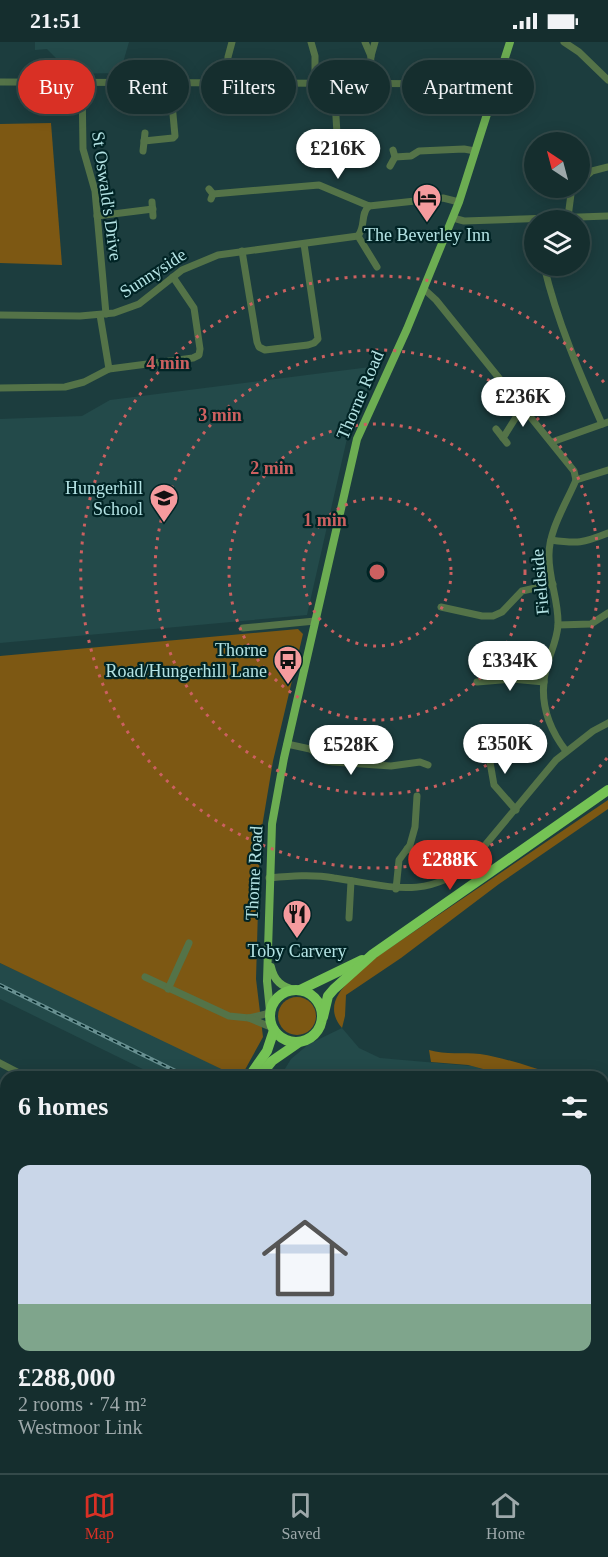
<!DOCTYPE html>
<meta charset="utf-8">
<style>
body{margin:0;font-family:"Times New Roman",serif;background:#223a3a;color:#f1f3f6;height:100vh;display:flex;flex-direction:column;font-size:22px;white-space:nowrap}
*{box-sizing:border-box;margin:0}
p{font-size:20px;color:#9da8aa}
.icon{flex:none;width:33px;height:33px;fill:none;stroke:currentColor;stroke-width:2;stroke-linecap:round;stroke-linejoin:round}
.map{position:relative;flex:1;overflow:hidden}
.sheet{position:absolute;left:0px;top:1029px;width:609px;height:402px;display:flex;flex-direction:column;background:#152e2e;border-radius:18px 18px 0 0;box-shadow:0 3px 15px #0003,0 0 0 2px #344a4a}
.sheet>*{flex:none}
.hud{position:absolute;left:18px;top:18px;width:573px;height:54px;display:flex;gap:12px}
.needle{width:39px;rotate:324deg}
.buttons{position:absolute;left:524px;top:90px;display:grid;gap:12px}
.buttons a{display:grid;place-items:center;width:66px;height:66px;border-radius:50%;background:#152e2e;box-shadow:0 3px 15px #0003,0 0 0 2px #344a4a;font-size:30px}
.price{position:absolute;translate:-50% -51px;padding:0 14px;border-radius:21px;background:#fff;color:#222;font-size:20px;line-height:39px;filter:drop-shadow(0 2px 3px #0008)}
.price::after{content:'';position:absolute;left:50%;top:36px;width:18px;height:14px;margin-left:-9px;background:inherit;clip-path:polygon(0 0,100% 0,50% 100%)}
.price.on{background:#d93025;color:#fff}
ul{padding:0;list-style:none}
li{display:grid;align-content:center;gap:12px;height:318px;padding:0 18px}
li span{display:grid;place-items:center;height:186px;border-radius:12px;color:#555}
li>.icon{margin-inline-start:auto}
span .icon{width:108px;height:108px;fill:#fffc;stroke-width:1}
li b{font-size:26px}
h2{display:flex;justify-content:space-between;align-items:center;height:72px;padding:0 18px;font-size:26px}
.chip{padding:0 21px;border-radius:27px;background:#152e2e;box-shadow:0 3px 15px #0003,0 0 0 2px #344a4a;font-size:21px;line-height:54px}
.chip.on{background:#d93025;color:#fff}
.status{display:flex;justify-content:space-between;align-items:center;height:42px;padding:0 30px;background:#152e2e;direction:ltr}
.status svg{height:16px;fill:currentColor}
.menu{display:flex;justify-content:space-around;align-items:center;height:84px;border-top:2px solid #344a4a;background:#152e2e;font-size:16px;color:#9da8aa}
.menu a{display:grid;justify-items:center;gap:3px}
.menu .on{color:#d93025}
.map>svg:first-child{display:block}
</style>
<div class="status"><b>21:51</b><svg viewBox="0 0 49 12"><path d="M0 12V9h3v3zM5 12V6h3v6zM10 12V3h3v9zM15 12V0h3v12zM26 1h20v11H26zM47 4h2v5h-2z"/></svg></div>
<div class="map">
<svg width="608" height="1431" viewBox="0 0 608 1431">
<rect width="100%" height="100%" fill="#1c3d3e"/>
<!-- built -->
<g fill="#234a4a">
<polygon points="35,0 129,0 120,31 60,32 60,20 47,7 35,8"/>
<polygon points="378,324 348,392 307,573 0,601 0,377 82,374 110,358"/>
<polygon points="0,921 141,987 238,1035 159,1035 0,957"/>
<polygon points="342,986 359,1006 380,1016 472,1024 483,1027 489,1035 280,1035 291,1017 309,1002"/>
<polygon points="603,1313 608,1317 608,1431 89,1431 91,1425 603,1425"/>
</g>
<!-- green -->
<g fill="#7d5813">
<polygon points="51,81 62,223 0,221 0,82"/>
<polygon points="298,587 303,592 273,719 260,797 256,937 263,995 241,1035 238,1035 0,921 0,614"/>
<path d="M608 758V767L499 842 401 916 346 953 345 974 342 986C317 957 357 933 378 914Z"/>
<circle cx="297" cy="974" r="19"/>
<path d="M429 1008C446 1013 463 1010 480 1012 506 1016 530 1025 554 1032L557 1035H489L483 1027 468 1023 431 1020Z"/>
<polygon points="0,1276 6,1276 6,1376 0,1375"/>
</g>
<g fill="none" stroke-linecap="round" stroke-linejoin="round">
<!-- minor -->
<g stroke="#547348" stroke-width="7">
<polyline points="311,0 315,14 315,41"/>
<polyline points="365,0 371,14"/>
<polyline points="564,0 579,10 608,38"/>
<polyline points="0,40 497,42"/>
<polyline points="82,40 83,107 95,149 106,272"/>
<polyline points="226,40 228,15 232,0"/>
<polyline points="334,41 337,92"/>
<polyline points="369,41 371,14 375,0"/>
<polyline points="144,99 173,96 175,94 170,40"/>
<polyline points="143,109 145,91"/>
<polyline points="395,115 411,114 419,109 464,107 475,109"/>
<polyline points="390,124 395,115 393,108"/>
<polyline points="579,140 592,129 608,125"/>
<polyline points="209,147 213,152 211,157"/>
<polyline points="213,152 319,143 369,164 443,156 459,160"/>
<polyline points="152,160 153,174"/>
<polyline points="97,174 153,167"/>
<polyline points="568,175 571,152 575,146"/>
<polyline points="453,176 464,179 608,174"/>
<polyline points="358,194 377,225"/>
<polyline points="242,209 257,300 259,305 265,308 308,303 314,301 318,297 304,202"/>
<path d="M544 224C557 279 579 330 602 382"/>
<polyline points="424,247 436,258 574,429 576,438"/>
<path d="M0 273 80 274 114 271 139 262 182 228 218 213 358 194C366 184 360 172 369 164"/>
<polyline points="109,327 193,316 199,313 200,307 194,266 173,235"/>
<polyline points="0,346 65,345 84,340 109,327 100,273"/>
<polyline points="496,387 507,401"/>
<polyline points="503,396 523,364"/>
<polyline points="552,400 608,380"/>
<polyline points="576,438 608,428"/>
<path d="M551 498C578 502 583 501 608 491"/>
<polyline points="441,565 482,574 493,574 502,570 522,549 553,542"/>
<polyline points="558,583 591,582 608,571"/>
<polyline points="243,586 315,579"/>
<polyline points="477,640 512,637 544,640"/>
<polyline points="287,702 310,707 327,719 333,720 391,724 420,720 428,723"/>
<polyline points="487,703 494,743 516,768"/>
<path d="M566 709C546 683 538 655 547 623 551 609 557 598 558 583 559 560 549 538 549 515 548 489 566 462 576 438"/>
<polyline points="407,807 426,814 450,813"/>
<polyline points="440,813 441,802"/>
<path d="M269 836C290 834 313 832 334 836 386 843 427 860 471 820L556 718 593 689 608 681"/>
<polyline points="396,847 399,818 410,803 415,785 417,754"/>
<polyline points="349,876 351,839"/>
<polyline points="145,935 229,974 249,976 270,971"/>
<polyline points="168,947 189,901"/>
<polyline points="249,976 273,986"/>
<polyline points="0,1021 27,1035"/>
<polyline points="0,1102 6,1091"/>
<polyline points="0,1179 6,1179"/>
<polyline points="0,1247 6,1247"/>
<polyline points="226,1425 227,1431"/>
<polyline points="578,1425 586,1431"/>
<polyline points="485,1431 490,1425"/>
</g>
<!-- major -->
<g stroke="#6cad52" stroke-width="8">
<path d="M271 925C274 939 282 945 295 948"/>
<polyline points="270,969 267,939 272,782 284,716 357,397 407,287 459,160 510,0"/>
</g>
<!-- highway -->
<g stroke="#75c355" stroke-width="10">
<circle cx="296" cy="974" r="26"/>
<polyline points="300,948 362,918"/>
<polyline points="323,975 328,954 334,947 373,912 608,748"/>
<polyline points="249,1035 267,1009 274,988"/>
<polyline points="259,1035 272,1019 298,1001"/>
<polyline points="0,1259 6,1259"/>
<polyline points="0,1268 6,1268"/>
<polyline points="80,1431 82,1425"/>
</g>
<!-- rail casing -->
<g stroke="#689091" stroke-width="4">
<g id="rail">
<polyline points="0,943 188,1035"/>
<polyline points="603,1303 608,1308"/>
</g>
</g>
<!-- rail -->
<use href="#rail" stroke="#012425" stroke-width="1.5" stroke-dasharray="4.5" stroke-linecap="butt"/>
</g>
<!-- distance rings -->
<g fill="none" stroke="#cc6060" stroke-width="3" stroke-dasharray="3 6">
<circle cx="377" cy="530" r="74"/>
<circle cx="377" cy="530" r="148"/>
<circle cx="377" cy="530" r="222"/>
<path d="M607 716A296 296 0 1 1 607 344"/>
</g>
<!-- icons -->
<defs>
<g id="hotel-pin" transform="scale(1.5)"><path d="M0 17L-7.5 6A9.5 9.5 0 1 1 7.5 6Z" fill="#f59b9e" stroke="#012425"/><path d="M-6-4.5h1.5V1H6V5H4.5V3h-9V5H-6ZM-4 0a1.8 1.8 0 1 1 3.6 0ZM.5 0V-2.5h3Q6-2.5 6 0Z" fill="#111"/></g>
<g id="school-pin" transform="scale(1.5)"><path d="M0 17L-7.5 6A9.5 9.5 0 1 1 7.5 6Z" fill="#f59b9e" stroke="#012425"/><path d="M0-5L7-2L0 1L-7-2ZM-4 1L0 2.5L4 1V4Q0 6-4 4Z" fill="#111"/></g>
<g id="bus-pin" transform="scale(1.5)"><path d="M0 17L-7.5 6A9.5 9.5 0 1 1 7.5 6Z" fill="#f59b9e" stroke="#012425"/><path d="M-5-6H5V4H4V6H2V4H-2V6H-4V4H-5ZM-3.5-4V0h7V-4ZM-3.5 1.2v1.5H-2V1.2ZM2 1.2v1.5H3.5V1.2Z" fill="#111"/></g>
<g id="restaurant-pin" transform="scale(1.5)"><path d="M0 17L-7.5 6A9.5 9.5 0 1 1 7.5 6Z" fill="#f59b9e" stroke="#012425"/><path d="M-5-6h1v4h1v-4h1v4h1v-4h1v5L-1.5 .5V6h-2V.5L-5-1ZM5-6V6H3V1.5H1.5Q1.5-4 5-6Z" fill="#111"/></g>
</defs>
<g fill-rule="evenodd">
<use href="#hotel-pin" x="427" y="156"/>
<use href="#school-pin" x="164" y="456"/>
<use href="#bus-pin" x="288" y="618"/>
<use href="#restaurant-pin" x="297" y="872"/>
</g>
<g text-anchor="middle" stroke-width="4.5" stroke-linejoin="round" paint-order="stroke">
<!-- street labels -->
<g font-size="18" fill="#b4e3e4" stroke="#012425">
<text transform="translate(107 154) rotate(82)" y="6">St Oswald's Drive</text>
<text transform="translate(153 231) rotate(-33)" y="6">Sunnyside</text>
<text transform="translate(360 353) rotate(-67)" y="6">Thorne Road</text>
<text transform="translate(540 540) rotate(-95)" y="6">Fieldside</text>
<text transform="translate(254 831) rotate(-87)" y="6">Thorne Road</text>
</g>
<!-- poi labels -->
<g font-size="18" fill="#b4e3e4" stroke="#012425">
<text x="427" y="199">The Beverley Inn</text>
<text x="143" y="452" text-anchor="end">Hungerhill<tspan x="143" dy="21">School</tspan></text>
<text x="267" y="614" text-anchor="end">Thorne<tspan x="267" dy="21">Road/Hungerhill Lane</tspan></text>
<text x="297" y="915">Toby Carvery</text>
</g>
</g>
<circle cx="377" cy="530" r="9" fill="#cc6060" stroke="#012425" stroke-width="3"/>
<g font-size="18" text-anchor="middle" font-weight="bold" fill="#cc6060" stroke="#012425" stroke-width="4.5" stroke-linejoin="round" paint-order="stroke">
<text x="168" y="327">4 min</text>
<text x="220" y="379">3 min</text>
<text x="272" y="432">2 min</text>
<text x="325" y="484">1 min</text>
</g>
</svg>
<div class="buttons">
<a><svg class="needle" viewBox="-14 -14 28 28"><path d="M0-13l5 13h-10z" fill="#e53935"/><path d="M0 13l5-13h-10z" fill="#9da8aa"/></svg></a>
<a><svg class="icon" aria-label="layers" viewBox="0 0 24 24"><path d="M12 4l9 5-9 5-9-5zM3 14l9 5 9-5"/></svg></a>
</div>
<b class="price" style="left:338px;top:138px">£216K</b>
<b class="price" style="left:523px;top:386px">£236K</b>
<b class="price" style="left:510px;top:650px">£334K</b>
<b class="price" style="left:505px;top:733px">£350K</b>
<b class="price" style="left:351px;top:734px">£528K</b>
<b class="price on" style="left:450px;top:849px">£288K</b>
<div class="hud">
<a class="chip on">Buy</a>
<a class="chip">Rent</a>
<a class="chip">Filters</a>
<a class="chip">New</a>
<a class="chip">Apartment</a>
</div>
<section class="sheet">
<h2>6 homes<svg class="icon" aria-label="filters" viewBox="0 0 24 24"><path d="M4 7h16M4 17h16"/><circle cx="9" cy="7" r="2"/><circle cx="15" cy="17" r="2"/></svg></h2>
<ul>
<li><span style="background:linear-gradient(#c9d6e8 75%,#7fa58c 0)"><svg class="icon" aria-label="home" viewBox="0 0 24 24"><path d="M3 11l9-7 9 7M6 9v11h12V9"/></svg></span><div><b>£288,000</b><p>2 rooms · 74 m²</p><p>Westmoor Link</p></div></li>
</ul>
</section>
</div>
<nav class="menu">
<a class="on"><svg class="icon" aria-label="map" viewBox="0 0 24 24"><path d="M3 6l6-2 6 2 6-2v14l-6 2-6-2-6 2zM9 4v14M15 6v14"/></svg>Map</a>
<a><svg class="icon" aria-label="saved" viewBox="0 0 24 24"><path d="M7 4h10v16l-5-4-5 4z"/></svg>Saved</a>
<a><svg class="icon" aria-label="home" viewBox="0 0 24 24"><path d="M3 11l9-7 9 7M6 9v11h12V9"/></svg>Home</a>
</nav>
